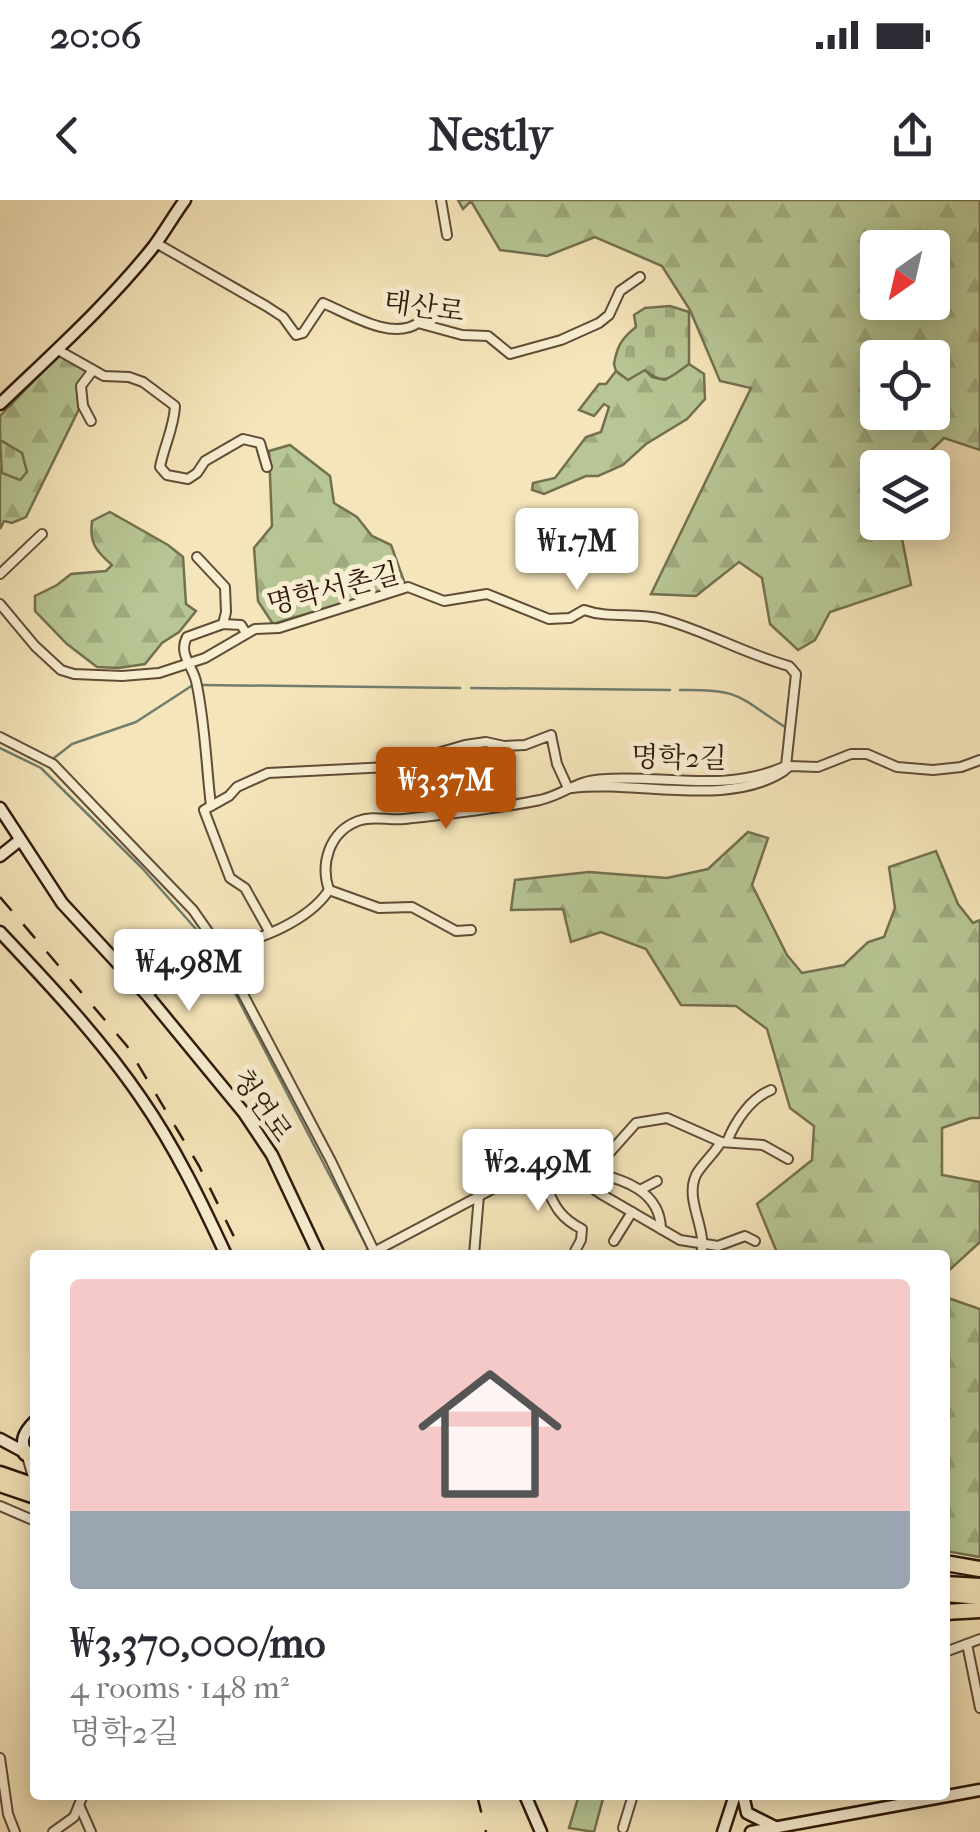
<!DOCTYPE html>
<meta charset="utf-8">
<style>
body{margin:0;font-family:"IM FELL French Canon","Noto Serif KR",serif;background:#f7f7f7;color:#2b2b33;height:100vh;display:flex;flex-direction:column;font-size:38px;white-space:nowrap}
*{box-sizing:border-box;margin:0}
p{font-size:32px;color:#7c7c81}
.icon{flex:none;width:55px;height:55px;fill:none;stroke:currentColor;stroke-width:2;stroke-linecap:round;stroke-linejoin:round}
.map{position:relative;flex:1;overflow:hidden}
.details{position:absolute;left:30px;top:1050px;width:920px;height:550px;display:flex;flex-direction:column;background:#fff;border-radius:10px;box-shadow:0 5px 25px #0003}
.details>*{flex:none}
.needle{width:65px;rotate:214deg}
.buttons{position:absolute;left:860px;top:30px;display:grid;gap:20px}
.buttons a{display:grid;place-items:center;width:90px;height:90px;border-radius:10px;background:#fff;box-shadow:0 5px 25px #0003;font-size:50px}
.price{position:absolute;translate:-50% -85px;padding:0 22px;border-radius:10px;background:#fff;color:#222;font-size:32px;line-height:65px;filter:drop-shadow(0 2px 5px #0008)}
.price::after{content:'';position:absolute;left:50%;top:60px;width:30px;height:22px;margin-left:-15px;background:inherit;clip-path:polygon(0 0,100% 0,50% 100%)}
.price.selected{background:#b45309;color:#fff}
ul{padding:0;list-style:none}
li{display:grid;align-content:center;gap:20px;height:530px;padding:0 40px}
li+li{border-top:2px solid #e1e1e2}
li span{display:grid;place-items:center;height:310px;border-radius:10px;color:#555}
li>.icon{margin-inline-start:auto}
span .icon{width:180px;height:180px;fill:#fffc;stroke-width:1}
li b{font-size:42px}
.status{display:flex;justify-content:space-between;align-items:center;height:70px;padding:0 50px;background:#fff;direction:ltr}
.status svg{height:28px;fill:currentColor}
header{display:flex;justify-content:space-between;align-items:center;height:130px;padding:0 40px;background:#fff;font-size:45px;font-weight:800}
.map>svg:first-child{display:block}
</style>
<div class="status"><b>20:06</b><svg viewBox="0 0 49 12"><path d="M0 12V9h3v3zM5 12V6h3v6zM10 12V3h3v9zM15 12V0h3v12zM26 1h20v11H26zM47 4h2v5h-2z"/></svg></div>
<header><svg class="icon" aria-label="back" viewBox="0 0 24 24"><path d="M15 5l-7 7 7 7"/></svg>Nestly<svg class="icon" aria-label="share" viewBox="0 0 24 24"><path d="M12 15V3M7 8l5-5 5 5M5 13v7h14v-7"/></svg></header>
<div class="map">
<svg width="980" height="1632" viewBox="0 0 980 1632">
<defs>
<pattern id="forest-firs" width="22" height="20" patternUnits="userSpaceOnUse" patternTransform="scale(2.5)"><rect width="22" height="20" fill="#b7c694"/><path d="M5 1l3.5 6h-7zM16 11l3.5 6h-7z" fill="#9eaa7e"/></pattern>
<pattern id="cemetery-stones" width="16" height="16" patternUnits="userSpaceOnUse" patternTransform="scale(2.5)"><rect width="16" height="16" fill="#b7c694"/><path d="M2 7V4a2 2 0 0 1 4 0v3zM10 15v-3a2 2 0 0 1 4 0v3z" fill="#9eaa7e"/></pattern>
</defs>
<rect width="100%" height="100%" fill="#f5e5ba"/>
<filter id="stains"><feTurbulence type="fractalNoise" baseFrequency=".002" numOctaves="4"/><feColorMatrix values="0 0 0 0 .2 0 0 0 0 .09 0 0 0 0 .02 0 0 0 .5 -.17"/></filter>
<radialGradient id="worn" r=".72"><stop offset=".6" stop-color="#630" stop-opacity="0"/><stop offset="1" stop-color="#630" stop-opacity=".3"/></radialGradient>
<!-- forest -->
<g fill="url(#forest-firs)" stroke="#73704f" stroke-width="2.5" fill-rule="evenodd">
<path d="M458 0H980V250L944 238 914 267 878 268V322L899 323 911 385 830 412 815 440 798 450 770 424 762 378 739 362 696 396 651 394 751 188 720 181 690 110 662 66 595 37 547 56 500 50 471 1 463 9ZM878 48H932V102H878ZM878 158H932V212H878Z"/>
<polygon points="59,155 91,170 77,187 79,209 26,317 12,323 4,321 0,329 0,267 3,273 26,272 22,253 0,240 0,216"/>
<polygon points="689,164 704,174 705,199 687,219 646,244 623,265 598,276 586,276 544,294 532,290 533,283 555,278 586,237 601,232 609,207 604,204 594,216 579,210 599,184 606,184 616,171 622,176 645,170 652,177 665,180"/>
<polygon points="290,245 330,276 334,303 357,317 372,336 391,345 405,384 273,424 258,401 254,348 272,326 269,251"/>
<path d="M110 312 168 345 183 357 186 404 196 411 179 432 162 443 145 464 119 468 97 467 67 444 35 411V396L57 385 71 374 106 371 112 365C96 351 89 343 92 321Z"/>
<polygon points="748,632 768,638 752,685 787,755 802,773 844,765 868,742 884,737 895,708 889,667 936,651 958,704 973,723 980,720 980,918 971,918 942,928 942,975 980,982 980,1042 945,1074 945,1055 778,1055 757,1004 812,960 814,926 790,908 767,829 736,806 681,805 646,749 601,732 571,742 563,709 511,710 515,680 589,672 667,678 708,669"/>
<polygon points="945,1097 980,1109 980,1357 945,1351"/>
</g>
<!-- cemetery -->
<g fill="url(#cemetery-stones)" stroke="#73704f" stroke-width="2.5">
<path d="M670 106 689 112V164C670 177 665 187 645 170L628 180 616 171 614 164C617 146 622 138 636 127L634 115 645 108Z"/>
<polygon points="0,240 22,253 27,272 20,280 2,273"/>
</g>
<!-- garden -->
<polygon fill="#b7c694" stroke="#73704f" stroke-width="2.5" points="579,1595 604,1595 594,1632 569,1628"/>
<g fill="none" stroke-linecap="round" stroke-linejoin="round">
<!-- stream -->
<g stroke="#707d6d" stroke-width="2.5">
<polyline points="202,485 460,488"/>
<polyline points="471,488 670,490"/>
<path d="M680 490C741 489 737 496 785 527"/>
<polyline points="0,548 41,568 142,668 210,745 368,1049"/>
<polyline points="54,558 72,544 136,522 193,485"/>
</g>
<!-- street casing -->
<g stroke="#604c36" stroke-width="12">
<g id="street">
<polyline points="441,0 447,35"/>
<path d="M156 43 266 106 283 117 296 135 303 133 323 103C349 114 392 141 418 123L462 135 488 136 510 154 561 140 599 123 609 115 620 91 640 77"/>
<path d="M58 150 104 176 129 177 143 182 175 206C174 228 164 246 160 267L167 275 188 279 197 273 205 261 243 239 260 243 267 267"/>
<polyline points="91,221 83,206 81,186 93,170"/>
<polyline points="197,357 225,387 226,412 223,424"/>
<polyline points="0,374 42,334"/>
<path d="M0 404 35 446 61 470 74 474 122 476 159 473 205 458 255 429 279 428 408 387 444 401 487 394 549 419 570 418 584 410C610 419 636 412 662 419 706 431 745 454 789 466L796 474 786 566"/>
<polyline points="0,537 53,564 193,710 216,743 331,961 376,1055"/>
<path d="M572 588C637 580 728 608 784 571"/>
<path d="M211 606C206 564 205 521 196 481 192 465 178 453 187 437L223 424 241 425 246 433"/>
<path d="M329 690C320 664 329 632 358 621 373 615 389 621 404 619 449 614 496 609 540 600 566 594 575 580 605 579 668 575 726 593 786 566V569L790 566 818 567 851 554H867L897 567 933 570 961 567 980 560"/>
<polyline points="269,731 245,688 230,678 204,610 229,596 237,587 268,573 389,567 465,545 486,542 504,546 525,545 551,535 557,564 568,588"/>
<path d="M147 795C161 784 175 767 191 761 234 745 302 731 329 690L379 708 412 707 456 731 471 730"/>
<path d="M727 942C735 921 751 898 771 890"/>
<path d="M539 972C553 999 554 1015 582 1029L581 1040 575 1051"/>
<path d="M593 973C625 979 660 992 661 1029"/>
<polyline points="587,978 636,923 667,918 721,942 763,945 788,959"/>
<polyline points="640,990 657,981"/>
<polyline points="614,1041 632,1012"/>
<polyline points="368,1055 502,984 545,970 587,978 591,987 601,994 680,1040 718,1046 745,1036 755,1041"/>
<polyline points="474,1055 479,995"/>
<path d="M701 1055C708 1029 684 1000 696 975 702 964 714 954 721 942"/>
<polyline points="26,1253 35,1284"/>
<polyline points="0,1306 35,1321"/>
<polyline points="967,1444 980,1508"/>
<polyline points="945,1452 980,1439"/>
<polyline points="0,1558 8,1614 15,1632"/>
<polyline points="80,1607 91,1632"/>
<polyline points="623,1628 633,1595"/>
<polyline points="53,1632 74,1617 83,1595"/>
</g>
</g>
<!-- secondary casing -->
<g stroke="#2f190a" stroke-width="15">
<g id="secondary">
<path d="M0 204C53 153 108 104 154 46 165 31 174 15 185 0"/>
<polyline points="0,608 62,703 147,795 244,913 272,955 319,1055"/>
<polyline points="0,656 20,640"/>
<path d="M0 732C49 784 100 838 141 898 175 947 201 1001 226 1055"/>
<path d="M0 1239 26 1253C19 1240 25 1231 35 1221"/>
<polyline points="525,1595 541,1632"/>
<polyline points="743,1595 747,1613 775,1627"/>
<polyline points="723,1632 735,1595"/>
<polyline points="751,1632 980,1590"/>
</g>
</g>
<!-- highway casing -->
<g stroke="#2f190a" stroke-width="19">
<g id="highway">
<polyline points="26,1253 35,1255"/>
<polyline points="0,1274 35,1286"/>
<polyline points="0,1284 35,1296"/>
<polyline points="945,1363 980,1369"/>
<polyline points="945,1384 980,1386"/>
<polyline points="945,1394 980,1397"/>
<polyline points="945,1412 980,1410"/>
</g>
</g>
<!-- street -->
<use href="#street" stroke="#f8eed2" stroke-width="8"/>
<!-- secondary -->
<use href="#secondary" stroke="#f8eed2" stroke-width="10"/>
<!-- highway -->
<use href="#highway" stroke="#f5e5ba" stroke-width="14"/>
<!-- rail -->
<g stroke="#2f190a" stroke-width="2.5" stroke-dasharray="18 18" stroke-linecap="butt">
<polyline points="0,697 127,846 199,966 243,1055"/>
<polyline points="477,1595 486,1632"/>
</g>
</g>
<g text-anchor="middle" stroke-width="10" stroke-linejoin="round" paint-order="stroke">
<!-- street labels -->
<g font-size="28" fill="#2f190a" stroke="#f8eed2">
<text transform="translate(424 106) rotate(8)" y="10">태산로</text>
<text transform="translate(333 388) rotate(-14)" y="10">명학서촌길</text>
<text transform="translate(679 557) rotate(1)" y="10">명학2길</text>
<text transform="translate(263 905) rotate(55)" y="10">청연로</text>
</g>
</g>
<rect width="100%" height="100%" filter="url(#stains)"/>
<rect width="100%" height="100%" fill="url(#worn)"/>
</svg>
<div class="buttons">
<a><svg class="needle" viewBox="-14 -14 28 28"><path d="M0-13l5 13h-10z" fill="#e53935"/><path d="M0 13l5-13h-10z" fill="#7c7c81"/></svg></a>
<a><svg class="icon" aria-label="locate" viewBox="0 0 24 24"><circle cx="12" cy="12" r="6"/><path d="M12 2v4M12 18v4M2 12h4M18 12h4"/></svg></a>
<a><svg class="icon" aria-label="layers" viewBox="0 0 24 24"><path d="M12 4l9 5-9 5-9-5zM3 14l9 5 9-5"/></svg></a>
</div>
<b class="price" style="left:577px;top:393px">₩1.7M</b>
<b class="price selected" style="left:446px;top:632px">₩3.37M</b>
<b class="price" style="left:189px;top:814px">₩4.98M</b>
<b class="price" style="left:538px;top:1014px">₩2.49M</b>
<section class="details">
<ul>
<li><span style="background:linear-gradient(#f6c9c9 75%,#9aa5b1 0)"><svg class="icon" aria-label="home" viewBox="0 0 24 24"><path d="M3 11l9-7 9 7M6 9v11h12V9"/></svg></span><div><b>₩3,370,000/mo</b><p>4 rooms · 148 m²</p><p>명학2길</p></div></li>
</ul>
</section>
</div>
